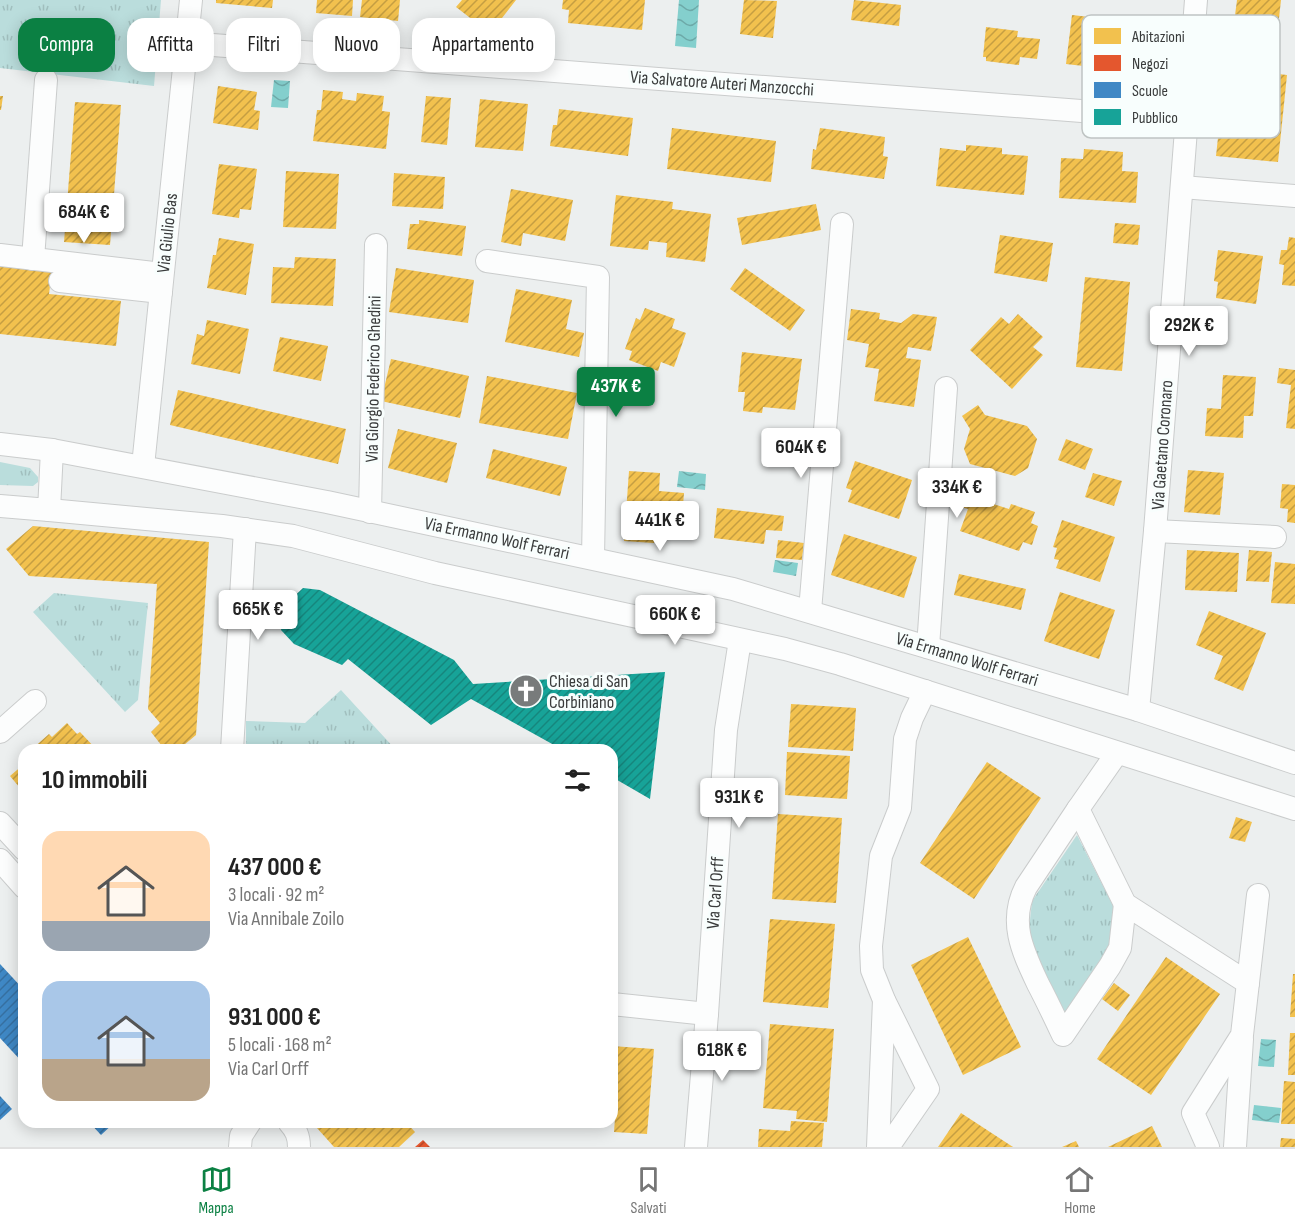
<!DOCTYPE html>
<html lang="it">
<meta charset="utf-8">
<style>
body{margin:0;font-family:"Sofia Sans Condensed",sans-serif;background:#f2f2f2;color:#222;height:100vh;display:flex;flex-direction:column;font-size:22px;white-space:nowrap}
*{box-sizing:border-box;margin:0}
p{font-size:20px;color:#767676}
.icon{flex:none;width:33px;height:33px;fill:none;stroke:currentColor;stroke-width:2;stroke-linecap:round;stroke-linejoin:round}
.map{position:relative;flex:1;overflow:hidden}
.details{position:absolute;left:18px;top:744px;width:600px;height:384px;display:flex;flex-direction:column;background:#fff;border-radius:18px;box-shadow:0 3px 15px #0003}
.details>*{flex:none}
.top-card{position:absolute;left:18px;top:18px;width:600px;height:54px;display:flex;gap:12px}
.price{position:absolute;translate:-50% -51px;padding:0 14px;border-radius:6px;background:#fff;color:#222;font-size:20px;line-height:39px;filter:drop-shadow(0 2px 3px #0008)}
.price::after{content:'';position:absolute;left:50%;top:36px;width:18px;height:14px;margin-left:-9px;background:inherit;clip-path:polygon(0 0,100% 0,50% 100%)}
.price.selected{background:#0b8043;color:#fff}
ul{padding:0;list-style:none}
li{display:flex;align-items:center;gap:18px;height:150px;padding:0 24px}
li span{display:grid;place-items:center;flex:none;width:168px;height:120px;border-radius:18px;color:#555}
li>.icon{margin-inline-start:auto}
span .icon{width:72px;height:72px;fill:#fffc;stroke-width:1}
li b{font-size:26px}
h2{display:flex;justify-content:space-between;align-items:center;height:72px;padding:0 24px;font-size:26px}
.chip{padding:0 21px;border-radius:18px;background:#fff;box-shadow:0 3px 15px #0003;font-size:21px;line-height:54px}
.chip.selected{background:#0b8043;color:#fff}
.dock{display:flex;justify-content:space-around;align-items:center;height:84px;border-top:2px solid #e0e0e0;background:#fff;font-size:16px;color:#767676}
.dock a{display:grid;justify-items:center;gap:3px}
.dock .selected{color:#0b8043}
.map>svg:first-child{display:block}
</style>
<div class="map">
<svg width="1295" height="1147" viewBox="0 0 1295 1147">
<defs>
<pattern id="grass-tufts" width="24" height="20" patternUnits="userSpaceOnUse" patternTransform="scale(1.5)"><rect width="24" height="20" fill="#badddc"/><path d="M3 7l-1-3M5 7V3M7 7l1-3M15 17l-1-3M17 17v-4M19 17l1-3" fill="none" stroke="#a1bfbe"/></pattern>
<pattern id="water-waves" width="16" height="10" patternUnits="userSpaceOnUse" patternTransform="scale(1.5)"><rect width="16" height="10" fill="#84cfcd"/><path d="M0 5q4-4 8 0t8 0" fill="none" stroke="#6da9a8"/></pattern>
<pattern id="homes-hatch" width="6" height="6" patternUnits="userSpaceOnUse" patternTransform="scale(1.5)"><rect width="6" height="6" fill="#f2c14e"/><path d="M-1 1l2-2M0 6l6-6M5 7l2-2" fill="none" stroke="#c59e42"/></pattern>
<pattern id="shops-hatch" width="6" height="6" patternUnits="userSpaceOnUse" patternTransform="scale(1.5)"><rect width="6" height="6" fill="#e4572e"/><path d="M-1 1l2-2M0 6l6-6M5 7l2-2" fill="none" stroke="#ba4928"/></pattern>
<pattern id="schools-hatch" width="6" height="6" patternUnits="userSpaceOnUse" patternTransform="scale(1.5)"><rect width="6" height="6" fill="#3f88c5"/><path d="M-1 1l2-2M0 6l6-6M5 7l2-2" fill="none" stroke="#3670a1"/></pattern>
<pattern id="public-hatch" width="6" height="6" patternUnits="userSpaceOnUse" patternTransform="scale(1.5)"><rect width="6" height="6" fill="#17a398"/><path d="M-1 1l2-2M0 6l6-6M5 7l2-2" fill="none" stroke="#16867d"/></pattern>
</defs>
<rect width="100%" height="100%" fill="#ecefef"/>
<!-- grass -->
<g fill="url(#grass-tufts)">
<polygon points="0,0 161,0 154,86 0,68"/>
<polygon points="0,462 30,468 38,477 38,482 33,486 0,485"/>
<polygon points="54,593 148,603 138,700 125,712 33,612"/>
<polygon points="341,690 396,750 246,750 246,721 305,723"/>
<polygon points="1077,835 1119,917 1116,947 1065,1020 1028,939 1032,901"/>
</g>
<!-- water -->
<g fill="url(#water-waves)">
<polygon points="679,0 699,0 696,48 675,46"/>
<polygon points="274,80 290,81 288,108 271,107"/>
<polygon points="679,471 706,474 705,490 677,487"/>
<polygon points="775,560 798,563 796,576 773,572"/>
<polygon points="1261,1039 1276,1040 1274,1067 1258,1066"/>
<polygon points="1254,1105 1281,1108 1279,1123 1252,1120"/>
</g>
<!-- homes -->
<g fill="url(#homes-hatch)">
<polygon points="216,0 273,0 272,8 216,3"/>
<polygon points="317,0 353,0 352,16 316,13"/>
<polygon points="362,0 400,0 398,21 360,17"/>
<polygon points="462,0 516,0 495,27 483,18 478,24 456,7"/>
<polygon points="563,0 645,0 642,30 568,23 569,10 562,9"/>
<polygon points="744,0 777,1 773,38 740,34"/>
<polygon points="854,0 901,5 899,26 851,20"/>
<polygon points="1237,0 1281,0 1277,36 1233,31"/>
<polygon points="1072,15 1107,19 1101,68 1066,64"/>
<polygon points="986,27 1018,31 1017,37 1040,39 1037,59 1020,57 1019,65 986,61 986,57 983,57"/>
<polygon points="1225,68 1287,75 1278,162 1216,156 1220,119 1226,119 1228,105 1221,104"/>
<polygon points="218,86 257,92 254,110 260,111 258,130 213,123"/>
<polygon points="323,90 343,92 342,99 356,101 357,93 384,96 382,111 390,112 386,149 313,141 317,110 321,110"/>
<polygon points="0,96 3,96 1,110 0,110"/>
<polygon points="426,96 451,98 447,145 421,142"/>
<polygon points="480,99 528,104 523,151 475,147"/>
<polygon points="75,102 121,105 110,245 64,242"/>
<polygon points="559,109 633,118 628,156 550,146 553,125 557,125"/>
<polygon points="672,128 776,141 771,182 667,169"/>
<polygon points="820,128 885,137 883,156 888,157 884,179 811,169 813,149 816,150"/>
<polygon points="966,145 1002,148 1002,154 1028,156 1024,195 936,186 940,148 966,151"/>
<polygon points="1084,149 1123,152 1122,171 1138,172 1136,203 1059,198 1061,158 1083,159"/>
<polygon points="219,164 257,169 251,210 240,209 239,218 212,214"/>
<polygon points="286,171 339,174 336,229 283,227"/>
<polygon points="394,173 445,177 443,209 392,206"/>
<polygon points="511,189 573,200 565,241 523,233 521,246 501,242"/>
<polygon points="616,195 673,202 672,209 711,214 705,262 666,257 667,243 649,241 648,250 610,246"/>
<polygon points="816,204 821,230 742,245 737,218"/>
<polygon points="419,220 466,226 462,256 407,249 410,224 419,224"/>
<polygon points="1115,223 1140,225 1138,245 1113,243"/>
<polygon points="1000,235 1053,243 1047,282 994,273"/>
<polygon points="1289,237 1295,238 1295,286 1282,285 1284,265 1279,264 1281,250 1287,250"/>
<polygon points="219,238 254,244 246,295 207,288 213,255 216,255"/>
<polygon points="1218,250 1263,256 1256,304 1216,298 1218,282 1214,281"/>
<polygon points="295,257 336,259 333,306 271,303 273,267 294,268"/>
<polygon points="0,264 52,270 49,294 121,301 116,346 0,334"/>
<polygon points="396,268 474,280 468,323 389,312"/>
<polygon points="745,268 805,310 790,331 730,289"/>
<polygon points="1085,277 1130,282 1122,371 1076,367"/>
<polygon points="516,289 572,300 566,329 584,333 579,357 505,342"/>
<polygon points="645,308 675,319 672,328 686,333 674,367 661,362 658,371 629,360 632,351 625,349 636,318 640,320"/>
<polygon points="851,309 880,313 879,319 901,323 913,314 937,317 931,351 908,347 906,358 921,360 914,407 874,401 879,369 865,367 869,344 847,340"/>
<polygon points="1018,314 1043,337 1033,347 1043,355 1012,389 970,350 1001,317 1009,324"/>
<polygon points="207,320 249,329 240,374 191,364 197,334 204,336"/>
<polygon points="280,337 328,346 321,381 273,371"/>
<polygon points="742,352 802,359 795,410 763,407 762,413 743,411 745,392 738,392"/>
<polygon points="391,359 469,376 460,418 381,401"/>
<polygon points="1279,368 1295,370 1295,429 1286,428 1291,385 1277,383"/>
<polygon points="1223,375 1256,377 1253,416 1244,416 1243,438 1205,436 1207,408 1221,409"/>
<polygon points="487,376 577,393 568,439 479,423"/>
<polygon points="178,390 346,429 338,464 170,425"/>
<polygon points="978,405 985,415 1027,426 1037,439 1028,468 1015,476 970,464 964,449 970,429 962,416"/>
<polygon points="398,429 457,443 447,483 388,468"/>
<polygon points="1066,439 1093,449 1085,470 1058,460"/>
<polygon points="493,449 567,467 560,496 486,478"/>
<polygon points="855,461 912,480 899,519 848,502 852,490 846,488"/>
<polygon points="1188,470 1224,473 1220,515 1184,512"/>
<polygon points="629,471 660,473 659,491 684,493 681,531 655,530 654,543 624,541"/>
<polygon points="1093,473 1122,481 1114,506 1085,497"/>
<polygon points="1282,484 1295,485 1295,523 1287,522 1288,509 1280,508"/>
<polygon points="966,490 988,498 987,502 1009,509 1011,504 1035,512 1031,523 1038,526 1032,545 1023,542 1019,551 960,531 968,509 961,507"/>
<polygon points="717,508 784,516 782,531 766,530 764,544 714,538"/>
<polygon points="1062,520 1115,537 1100,582 1056,568 1059,560 1054,559 1057,548 1053,547"/>
<polygon points="33,526 209,542 196,735 178,750 165,750 151,732 160,723 148,709 157,584 29,576 6,549"/>
<polygon points="844,534 917,557 904,598 831,575"/>
<polygon points="778,540 804,543 802,560 776,558"/>
<polygon points="1187,550 1239,553 1237,592 1185,590"/>
<polygon points="1249,550 1272,552 1269,582 1246,581"/>
<polygon points="1275,562 1295,564 1295,604 1271,603"/>
<polygon points="959,574 1026,589 1021,610 954,595"/>
<polygon points="1060,592 1115,610 1099,659 1044,641"/>
<polygon points="1209,611 1266,633 1243,691 1214,679 1223,656 1196,645"/>
<polygon points="791,704 856,708 853,751 788,747"/>
<polygon points="67,723 77,734 80,732 97,750 31,750 49,734 52,737"/>
<polygon points="787,752 850,756 847,799 785,795"/>
<polygon points="987,762 1041,798 974,899 920,863"/>
<polygon points="24,764 24,797 18,790 20,788 10,776"/>
<polygon points="778,814 842,818 836,903 772,899"/>
<polygon points="1236,817 1252,822 1245,842 1229,838"/>
<polygon points="770,919 835,924 828,1008 763,1002"/>
<polygon points="968,937 1021,1047 963,1075 911,965"/>
<polygon points="1166,957 1220,994 1151,1095 1097,1059"/>
<polygon points="1293,974 1295,974 1295,1017 1290,1017"/>
<polygon points="1114,983 1130,995 1118,1011 1102,999"/>
<polygon points="770,1024 834,1029 827,1122 796,1119 797,1111 763,1108"/>
<polygon points="1290,1033 1295,1033 1295,1075 1288,1075"/>
<polygon points="612,1046 654,1049 647,1134 614,1132 618,1077 612,1077"/>
<polygon points="1284,1081 1295,1082 1295,1124 1281,1124"/>
<polygon points="961,1113 1013,1147 938,1147"/>
<polygon points="791,1121 824,1123 822,1147 758,1147 759,1129 790,1131"/>
<polygon points="323,1122 406,1122 415,1132 399,1147 334,1147 317,1128"/>
<polygon points="1152,1126 1162,1147 1108,1147"/>
<polygon points="1281,1138 1295,1139 1295,1147 1280,1147"/>
<polygon points="1076,1141 1079,1147 1062,1147"/>
</g>
<!-- shops -->
<polygon fill="url(#shops-hatch)" points="423,1140 430,1147 415,1147"/>
<!-- schools -->
<g fill="url(#schools-hatch)">
<polygon points="0,964 24,990 24,1064 0,1038"/>
<polygon points="0,1096 12,1109 0,1120"/>
<polygon points="89,1122 115,1122 101,1135"/>
</g>
<!-- public -->
<polygon fill="url(#public-hatch)" points="303,588 320,590 454,660 473,684 665,672 650,799 612,777 612,750 563,750 471,699 431,725 348,659 342,665 294,644 281,630 285,605"/>
<g fill="none" stroke-linecap="round" stroke-linejoin="round">
<!-- minor casing -->
<g stroke="#cacccc" stroke-width="24">
<g id="minor">
<polyline points="186,43 1186,119"/>
<polyline points="1182,187 1295,196"/>
<polyline points="0,255 162,274"/>
<polyline points="33,259 46,80"/>
<polyline points="487,261 598,277 593,558"/>
<polyline points="60,281 161,292"/>
<polyline points="0,444 52,450 327,502 733,589 1138,710 1295,763"/>
<polyline points="143,466 191,0"/>
<polyline points="0,506 49,510 52,450"/>
<polyline points="49,510 222,526 293,536 435,573 785,649 840,664 1295,809"/>
<polyline points="370,512 376,245"/>
<polyline points="1155,531 1275,537"/>
<polyline points="810,611 842,224"/>
<polyline points="928,647 946,388"/>
<polyline points="1138,710 1155,531 1196,0"/>
<polyline points="0,732 35,701"/>
<polyline points="232,750 245,529"/>
<polyline points="1117,753 1078,809 1125,904 1248,983"/>
<path d="M1078 809 1026 887C1008 922 1023 952 1038 984 1047 1001 1055 1018 1063 1035L1110 966 1120 948 1125 904"/>
<polyline points="0,823 24,849"/>
<polyline points="0,860 24,887"/>
<polyline points="885,1002 928,1089 888,1147"/>
<polyline points="612,1004 707,1014"/>
<path d="M289 1122C296 1130 299 1136 299 1147"/>
<polyline points="240,1147 241,1136 250,1122"/>
<polyline points="696,1147 707,1014 726,730 740,640"/>
<polyline points="878,1147 884,1000 872,970 871,946 881,856 900,808 905,739 912,718 925,691"/>
<polyline points="1208,1147 1193,1113 1242,1035 1258,895"/>
<polyline points="1235,1147 1242,1039"/>
</g>
</g>
<!-- minor -->
<use href="#minor" stroke="#fcfdfd" stroke-width="22"/>
</g>
<!-- icons -->
<defs>
<g id="church-disc" transform="scale(1.725)"><circle r="9.5" fill="#787b7b" stroke="#f8fefd"/><path d="M-1.2-6h2.4v3.5h3.3v2.4h-3.3V6h-2.4V-.1h-3.3v-2.4h3.3Z" fill="#fff"/></g>
</defs>
<g fill-rule="evenodd">
<use href="#church-disc" x="526" y="691"/>
</g>
<g text-anchor="middle" stroke-width="6" stroke-linejoin="round" paint-order="stroke">
<!-- street labels -->
<g font-size="18" fill="#3a3c3c" stroke="#f8fefd">
<text transform="translate(722 83) rotate(4)" y="6">Via Salvatore Auteri Manzocchi</text>
<text transform="translate(167 233) rotate(-84)" y="6">Via Giulio Bas</text>
<text transform="translate(373 379) rotate(-89)" y="6">Via Giorgio Federico Ghedini</text>
<text transform="translate(1162 445) rotate(-86)" y="6">Via Gaetano Coronaro</text>
<text transform="translate(497 538) rotate(12)" y="6">Via Ermanno Wolf Ferrari</text>
<text transform="translate(967 659) rotate(17)" y="6">Via Ermanno Wolf Ferrari</text>
<text transform="translate(715 893) rotate(-86)" y="6">Via Carl Orff</text>
</g>
<!-- poi labels -->
<g font-size="18" fill="#3a3c3c" stroke="#f8fefd" text-anchor="start">
<text x="549" y="687">Chiesa di San<tspan x="549" dy="21">Corbiniano</tspan></text>
</g>
</g>
<!-- legend -->
<rect x="1082" y="15" width="198" height="123" rx="9" fill="#f8fefd" stroke="#bfc4c3" stroke-width="1.5"/>
<rect x="1094" y="28" width="27" height="16" fill="#f2c14e"/>
<rect x="1094" y="55" width="27" height="16" fill="#e4572e"/>
<rect x="1094" y="82" width="27" height="16" fill="#3f88c5"/>
<rect x="1094" y="109" width="27" height="16" fill="#17a398"/>
<g font-size="16" fill="#3a3c3c">
<text x="1132" y="42">Abitazioni</text>
<text x="1132" y="69">Negozi</text>
<text x="1132" y="96">Scuole</text>
<text x="1132" y="123">Pubblico</text>
</g>
</svg>
<b class="price" style="left:84px;top:244px">684K €</b>
<b class="price" style="left:1189px;top:357px">292K €</b>
<b class="price selected" style="left:616px;top:418px">437K €</b>
<b class="price" style="left:801px;top:479px">604K €</b>
<b class="price" style="left:957px;top:519px">334K €</b>
<b class="price" style="left:660px;top:552px">441K €</b>
<b class="price" style="left:258px;top:641px">665K €</b>
<b class="price" style="left:675px;top:646px">660K €</b>
<b class="price" style="left:739px;top:829px">931K €</b>
<b class="price" style="left:722px;top:1082px">618K €</b>
<div class="top-card">
<a class="chip selected">Compra</a>
<a class="chip">Affitta</a>
<a class="chip">Filtri</a>
<a class="chip">Nuovo</a>
<a class="chip">Appartamento</a>
</div>
<section class="details">
<h2>10 immobili<svg class="icon" aria-label="filters" viewBox="0 0 24 24"><path d="M4 7h16M4 17h16"/><circle cx="9" cy="7" r="2"/><circle cx="15" cy="17" r="2"/></svg></h2>
<ul>
<li><span style="background:linear-gradient(#ffd9b3 75%,#9aa5b1 0)"><svg class="icon" aria-label="home" viewBox="0 0 24 24"><path d="M3 11l9-7 9 7M6 9v11h12V9"/></svg></span><div><b>437 000 €</b><p>3 locali · 92 m²</p><p>Via Annibale Zoilo</p></div></li>
<li><span style="background:linear-gradient(#a9c7e8 65%,#b9a48a 0)"><svg class="icon" aria-label="home" viewBox="0 0 24 24"><path d="M3 11l9-7 9 7M6 9v11h12V9"/></svg></span><div><b>931 000 €</b><p>5 locali · 168 m²</p><p>Via Carl Orff</p></div></li>
</ul>
</section>
</div>
<nav class="dock">
<a class="selected"><svg class="icon" aria-label="map" viewBox="0 0 24 24"><path d="M3 6l6-2 6 2 6-2v14l-6 2-6-2-6 2zM9 4v14M15 6v14"/></svg>Mappa</a>
<a><svg class="icon" aria-label="saved" viewBox="0 0 24 24"><path d="M7 4h10v16l-5-4-5 4z"/></svg>Salvati</a>
<a><svg class="icon" aria-label="home" viewBox="0 0 24 24"><path d="M3 11l9-7 9 7M6 9v11h12V9"/></svg>Home</a>
</nav>
